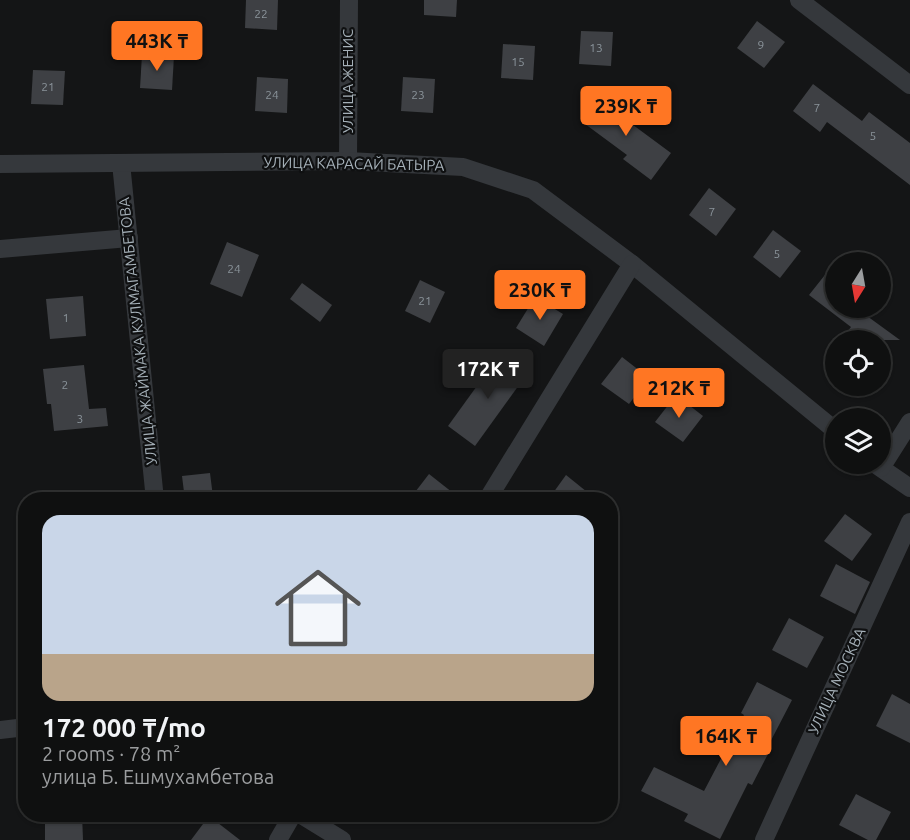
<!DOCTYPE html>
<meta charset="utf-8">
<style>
body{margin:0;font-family:Ubuntu,sans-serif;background:#1d1e1e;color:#f1f3f6;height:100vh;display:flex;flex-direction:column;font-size:22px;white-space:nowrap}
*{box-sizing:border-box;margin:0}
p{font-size:20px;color:#9b9d9f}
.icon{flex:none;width:33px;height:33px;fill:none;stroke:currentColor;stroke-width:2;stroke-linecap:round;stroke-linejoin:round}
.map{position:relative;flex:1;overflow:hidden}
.details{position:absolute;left:18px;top:492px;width:600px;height:330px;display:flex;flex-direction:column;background:#0f1010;border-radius:24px;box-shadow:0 2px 4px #0004,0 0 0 2px #2f3030}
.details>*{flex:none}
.needle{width:39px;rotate:191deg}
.controls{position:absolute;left:825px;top:252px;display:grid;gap:12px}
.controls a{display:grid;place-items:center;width:66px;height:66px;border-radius:50%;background:#0f1010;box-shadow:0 2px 4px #0004,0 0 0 2px #2f3030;font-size:30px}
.price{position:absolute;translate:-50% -51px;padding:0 14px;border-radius:6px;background:#ff7623;color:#111;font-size:20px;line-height:39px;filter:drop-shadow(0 2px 3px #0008)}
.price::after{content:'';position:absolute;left:50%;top:36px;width:18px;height:14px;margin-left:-9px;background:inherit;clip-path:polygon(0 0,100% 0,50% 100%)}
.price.active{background:#222;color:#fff}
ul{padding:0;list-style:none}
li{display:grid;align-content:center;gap:12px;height:318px;padding:0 24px}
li+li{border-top:2px solid #2f3030}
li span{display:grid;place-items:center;height:186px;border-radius:18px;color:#555}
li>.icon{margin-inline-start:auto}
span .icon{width:108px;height:108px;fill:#fffc;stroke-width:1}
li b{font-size:26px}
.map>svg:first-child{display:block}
</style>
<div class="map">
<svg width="910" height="840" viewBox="0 0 910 840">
<rect width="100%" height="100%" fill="#141516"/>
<!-- building -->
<g fill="#3e4044">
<polygon points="246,0 278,0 277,30 245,28"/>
<polygon points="424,0 457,0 456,17 424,15"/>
<polygon points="757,21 785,42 764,68 737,48"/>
<polygon points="581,31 613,32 611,66 579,64"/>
<polygon points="503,44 535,46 533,80 501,78"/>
<polygon points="142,55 174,56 172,90 140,88"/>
<polygon points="33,70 65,71 63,105 31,104"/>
<polygon points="257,77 288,79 287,113 255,111"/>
<polygon points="403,77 435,79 433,113 401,111"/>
<polygon points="813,84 862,121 869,112 910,143 910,185 827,122 820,132 793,111"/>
<polygon points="601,94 628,114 625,119 671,153 651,180 623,159 627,155 581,121"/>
<polygon points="709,188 736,209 716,236 689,215"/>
<polygon points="773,230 801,251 780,278 753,257"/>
<polygon points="227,242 259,255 242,297 210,284"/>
<polygon points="836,261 836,308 856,308 900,340 841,340 851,327 809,295"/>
<polygon points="420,280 445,292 430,323 405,311"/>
<polygon points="302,283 332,305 320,322 290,299"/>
<polygon points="83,296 86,336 50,339 46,299"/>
<polygon points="535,297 563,314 544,346 516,328"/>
<polygon points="500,354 527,374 475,446 448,426"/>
<polygon points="622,357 649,378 629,404 601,384"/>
<polygon points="84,365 89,409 106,408 108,426 54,431 51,404 47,404 43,369"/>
<polygon points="676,395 703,416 683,442 655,422"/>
<polygon points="210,473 213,497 185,500 182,476"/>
<polygon points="429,474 462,500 409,500"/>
<polygon points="566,475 597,500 548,500"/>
<polygon points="845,514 872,534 852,561 824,541"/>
<polygon points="836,564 870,582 855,614 820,596"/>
<polygon points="789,618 824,637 807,668 772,650"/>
<polygon points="757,682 792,700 765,752 768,754 752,785 748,783 720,839 684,821 688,814 641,791 654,767 704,791 744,715 741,713"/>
<polygon points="892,694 910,704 910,743 876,726"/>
<polygon points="856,794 891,812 876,840 868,840 839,825"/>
<polygon points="45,814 82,814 83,840 45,840"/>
<polygon points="209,816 240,840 191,840"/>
</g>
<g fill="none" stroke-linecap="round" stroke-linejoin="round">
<!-- minor -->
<g stroke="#35383c" stroke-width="18">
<polyline points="799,0 910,85"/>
<polyline points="348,161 349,0"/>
<polyline points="121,163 155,500"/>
<polyline points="0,164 348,161 463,167 533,190 632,264 836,431"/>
<polyline points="0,249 129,238"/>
<polyline points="875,464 910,488"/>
<polyline points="881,468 910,422"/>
<polyline points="487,500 632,264"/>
<polyline points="0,730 26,727"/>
<polyline points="300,814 342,840"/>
<polyline points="278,840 293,814"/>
<polyline points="764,840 910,522"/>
</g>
</g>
<g text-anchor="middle" stroke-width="4.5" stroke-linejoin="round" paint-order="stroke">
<!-- number labels -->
<g font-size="12" fill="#8b949b">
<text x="261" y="18">22</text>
<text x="761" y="49">9</text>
<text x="596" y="52">13</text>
<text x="518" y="66">15</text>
<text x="48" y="91">21</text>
<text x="272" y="99">24</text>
<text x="418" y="99">23</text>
<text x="817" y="112">7</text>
<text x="873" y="140">5</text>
<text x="712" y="216">7</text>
<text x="777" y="258">5</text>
<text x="234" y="273">24</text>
<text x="425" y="305">21</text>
<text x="66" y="322">1</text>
<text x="65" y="389">2</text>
<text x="80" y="423">3</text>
</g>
<!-- street labels -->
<g font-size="15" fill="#a5b0b8" stroke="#0f1011">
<text transform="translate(348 81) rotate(-90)" y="5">УЛИЦА ЖЕНИС</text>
<text transform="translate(354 164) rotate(1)" y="5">УЛИЦА КАРАСАЙ БАТЫРА</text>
<text transform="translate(138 331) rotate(-96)" y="5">УЛИЦА ЖАЙМАКА КУЛМАГАМБЕТОВА</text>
<text transform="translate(837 681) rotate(-65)" y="5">УЛИЦА МОСКВА</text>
</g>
</g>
</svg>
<div class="controls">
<a><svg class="needle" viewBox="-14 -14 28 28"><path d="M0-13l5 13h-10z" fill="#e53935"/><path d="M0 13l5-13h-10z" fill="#9b9d9f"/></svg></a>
<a><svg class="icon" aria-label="locate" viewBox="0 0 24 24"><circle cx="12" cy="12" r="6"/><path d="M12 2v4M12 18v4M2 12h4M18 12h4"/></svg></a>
<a><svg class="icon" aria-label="layers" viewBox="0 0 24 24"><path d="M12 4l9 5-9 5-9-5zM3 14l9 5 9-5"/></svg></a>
</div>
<b class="price" style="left:157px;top:72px">443K ₸</b>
<b class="price" style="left:626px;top:137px">239K ₸</b>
<b class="price" style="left:540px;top:321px">230K ₸</b>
<b class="price active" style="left:488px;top:400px">172K ₸</b>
<b class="price" style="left:679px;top:419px">212K ₸</b>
<b class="price" style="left:726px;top:767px">164K ₸</b>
<section class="details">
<ul>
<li><span style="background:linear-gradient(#c9d6e8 75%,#b9a48a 0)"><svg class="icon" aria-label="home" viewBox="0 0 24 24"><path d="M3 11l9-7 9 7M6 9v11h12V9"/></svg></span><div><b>172 000 ₸/mo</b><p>2 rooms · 78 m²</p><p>улица Б. Ешмухамбетова</p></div></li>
</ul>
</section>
</div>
